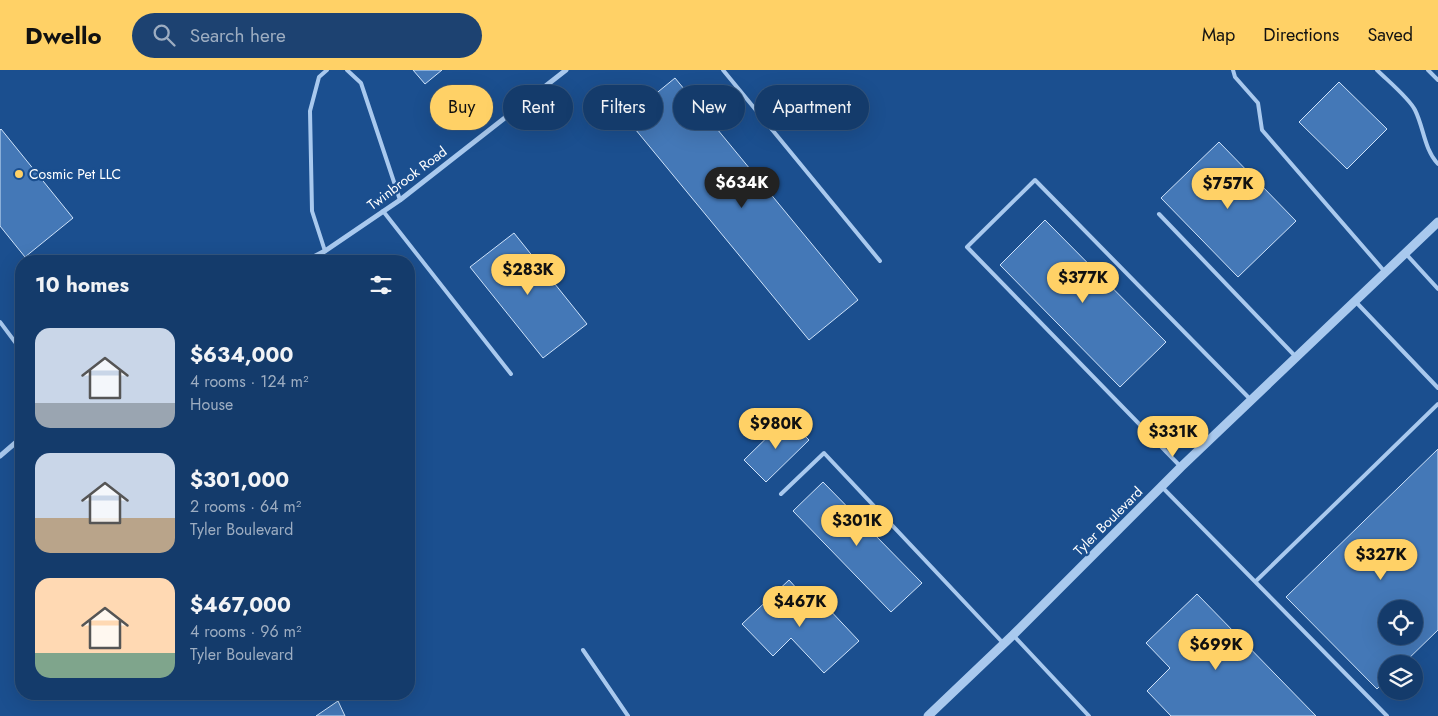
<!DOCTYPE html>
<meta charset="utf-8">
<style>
:root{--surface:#143b6b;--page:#1d4271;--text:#f1f3f6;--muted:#9dadc1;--line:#33557e;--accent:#ffd166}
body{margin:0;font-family:Jost,sans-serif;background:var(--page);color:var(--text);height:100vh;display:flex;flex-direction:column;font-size:19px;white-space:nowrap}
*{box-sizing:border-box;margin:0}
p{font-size:16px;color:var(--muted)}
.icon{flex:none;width:28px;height:28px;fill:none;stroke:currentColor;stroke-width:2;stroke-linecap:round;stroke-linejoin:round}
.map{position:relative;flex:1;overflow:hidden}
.sheet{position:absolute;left:15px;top:185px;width:400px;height:445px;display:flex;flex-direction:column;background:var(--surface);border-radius:20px;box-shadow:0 5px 20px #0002,0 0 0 1px var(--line)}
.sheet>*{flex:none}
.hud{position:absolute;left:430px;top:15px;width:475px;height:45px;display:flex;gap:10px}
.tools{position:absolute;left:1378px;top:530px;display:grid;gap:10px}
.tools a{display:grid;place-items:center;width:45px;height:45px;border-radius:50%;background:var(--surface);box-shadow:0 5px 20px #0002,0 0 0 1px var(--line);font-size:25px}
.price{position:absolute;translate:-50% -42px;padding:0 11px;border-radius:18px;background:var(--accent);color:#111;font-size:16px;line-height:32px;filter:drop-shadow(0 1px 2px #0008)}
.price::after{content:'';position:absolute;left:50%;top:30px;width:15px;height:11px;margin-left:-8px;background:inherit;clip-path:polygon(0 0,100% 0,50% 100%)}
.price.active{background:#222;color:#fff}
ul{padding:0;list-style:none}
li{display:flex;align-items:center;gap:15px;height:125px;padding:0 20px}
li span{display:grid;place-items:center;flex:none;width:140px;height:100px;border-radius:15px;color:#555}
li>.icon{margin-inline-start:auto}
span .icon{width:60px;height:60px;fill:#fffc;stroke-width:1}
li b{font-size:21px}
h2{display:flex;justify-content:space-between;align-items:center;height:60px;padding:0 20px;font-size:21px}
.tag{padding:0 18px;border-radius:22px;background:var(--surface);box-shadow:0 5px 20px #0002,0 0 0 1px var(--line);font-size:18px;line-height:45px}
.tag.active{background:var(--accent);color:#111}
header{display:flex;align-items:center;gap:30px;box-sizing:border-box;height:70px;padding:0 25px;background:var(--accent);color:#111}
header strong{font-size:24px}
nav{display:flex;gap:28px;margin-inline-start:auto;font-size:18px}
.search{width:350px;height:45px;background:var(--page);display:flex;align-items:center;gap:12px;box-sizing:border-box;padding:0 18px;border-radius:28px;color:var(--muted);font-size:19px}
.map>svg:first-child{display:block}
.building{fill:#4478b7;stroke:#cfe3fa;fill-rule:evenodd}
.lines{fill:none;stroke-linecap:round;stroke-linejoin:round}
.service{stroke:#a9c9ee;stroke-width:4}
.minor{stroke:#a9c9ee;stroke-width:5}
.tertiary{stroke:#a9c9ee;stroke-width:9}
.poi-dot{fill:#ffd166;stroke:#1b4f8f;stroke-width:2}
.labels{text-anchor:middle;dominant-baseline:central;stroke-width:4.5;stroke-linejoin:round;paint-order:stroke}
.poi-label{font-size:14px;fill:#fff;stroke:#1b4f8f;text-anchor:start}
.street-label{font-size:14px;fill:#fff;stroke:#1b4f8f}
</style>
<header>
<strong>Dwello</strong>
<div class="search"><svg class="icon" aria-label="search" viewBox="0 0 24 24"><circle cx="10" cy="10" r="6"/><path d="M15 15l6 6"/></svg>Search here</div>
<nav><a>Map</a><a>Directions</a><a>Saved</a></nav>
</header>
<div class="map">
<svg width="1438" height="646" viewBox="0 0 1438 646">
<rect width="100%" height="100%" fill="#1b4f8f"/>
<!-- building -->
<g class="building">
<polygon points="413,0 442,0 425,14"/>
<polygon points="675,8 858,230 809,270 626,48"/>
<polygon points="1339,12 1387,59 1347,99 1299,52"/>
<polygon points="1,59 73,148 25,187 0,156 0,60"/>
<polygon points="1219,72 1296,151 1238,207 1161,128"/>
<polygon points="1045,150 1166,272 1120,317 1000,195"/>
<polygon points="514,163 587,254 543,288 470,197"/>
<polygon points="787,348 809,370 766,412 744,390"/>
<path d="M 1438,379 L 1438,560 L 1403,594 L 1386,594 L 1386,610 L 1377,619 L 1286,527 ZM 1386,539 L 1414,539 L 1414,566 L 1386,566 Z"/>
<polygon points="823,412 922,513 891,542 793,441"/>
<polygon points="789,510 819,543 826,536 859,571 824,603 791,568 773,586 742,554"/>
<polygon points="1197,524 1316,646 1171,646 1147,621 1170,598 1146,573"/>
<polygon points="338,631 345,646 316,646"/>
</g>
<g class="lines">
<!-- service -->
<g class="service">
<polyline points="347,0 361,13 400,130"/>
<polyline points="723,0 880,191"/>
<polyline points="1233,0 1235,7 1258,33 1262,60 1385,202"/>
<path d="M 1377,0 C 1387,10 1409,28 1415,40 C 1424,58 1424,79 1438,94"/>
<polyline points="1428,0 1438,10"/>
<polyline points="383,141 511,304"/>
<polyline points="1159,144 1296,287"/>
<polyline points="325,181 312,141 310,41 319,7 327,0"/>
<polyline points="1406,184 1438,219"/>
<polyline points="1355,231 1438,318"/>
<polyline points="0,252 21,280"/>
<polyline points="1181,397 967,177 1035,110 1251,330"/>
<polyline points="1162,417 1387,646"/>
<polyline points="781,424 824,383 1004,574"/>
<polyline points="1256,511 1438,334"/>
<polyline points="1013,565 1089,646"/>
<polyline points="583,580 628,646"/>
</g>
<!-- minor -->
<g class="minor">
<polyline points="306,191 325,181 400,130 566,0"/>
<polyline points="0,386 21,368"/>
</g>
<!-- tertiary -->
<polyline class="tertiary" points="928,646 1013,565 1181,397 1438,152"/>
</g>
<!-- markers -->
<circle class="poi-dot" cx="19" cy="104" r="5"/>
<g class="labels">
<!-- poi labels -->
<g class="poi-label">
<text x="29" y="104">Cosmic Pet LLC</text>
</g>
<!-- street labels -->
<g class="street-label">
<text transform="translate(407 108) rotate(-37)">Twinbrook Road</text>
<text transform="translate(1108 451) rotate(-45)">Tyler Boulevard</text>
</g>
</g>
</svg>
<div class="tools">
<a><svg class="icon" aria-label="locate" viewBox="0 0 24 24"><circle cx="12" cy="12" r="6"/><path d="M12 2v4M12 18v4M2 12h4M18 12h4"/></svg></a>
<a><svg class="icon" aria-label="layers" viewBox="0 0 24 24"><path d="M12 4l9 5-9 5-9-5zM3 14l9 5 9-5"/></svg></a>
</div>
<b class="price active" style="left:742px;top:139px">$634K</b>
<b class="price" style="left:1228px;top:140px">$757K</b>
<b class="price" style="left:528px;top:226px">$283K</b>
<b class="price" style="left:1083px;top:234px">$377K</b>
<b class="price" style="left:776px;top:380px">$980K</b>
<b class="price" style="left:1173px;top:388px">$331K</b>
<b class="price" style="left:857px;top:477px">$301K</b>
<b class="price" style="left:1381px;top:511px">$327K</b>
<b class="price" style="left:800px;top:558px">$467K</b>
<b class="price" style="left:1216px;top:601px">$699K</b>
<div class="hud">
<a class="tag active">Buy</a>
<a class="tag">Rent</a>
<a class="tag">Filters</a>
<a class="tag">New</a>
<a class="tag">Apartment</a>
</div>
<section class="sheet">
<h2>10 homes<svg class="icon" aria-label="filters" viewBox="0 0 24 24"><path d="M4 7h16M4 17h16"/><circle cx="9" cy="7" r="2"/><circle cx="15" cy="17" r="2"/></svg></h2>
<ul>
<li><span style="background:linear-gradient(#c9d6e8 75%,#9aa5b1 0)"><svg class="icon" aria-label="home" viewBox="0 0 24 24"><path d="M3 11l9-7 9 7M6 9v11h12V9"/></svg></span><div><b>$634,000</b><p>4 rooms · 124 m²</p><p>House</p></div></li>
<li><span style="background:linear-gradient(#c9d6e8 65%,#b9a48a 0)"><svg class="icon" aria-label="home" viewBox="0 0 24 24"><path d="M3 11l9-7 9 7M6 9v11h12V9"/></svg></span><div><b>$301,000</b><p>2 rooms · 64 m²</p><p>Tyler Boulevard</p></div></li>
<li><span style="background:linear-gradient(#ffd9b3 75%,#7fa58c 0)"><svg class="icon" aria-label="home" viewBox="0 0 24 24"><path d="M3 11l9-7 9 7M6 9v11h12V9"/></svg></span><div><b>$467,000</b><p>4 rooms · 96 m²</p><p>Tyler Boulevard</p></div></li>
</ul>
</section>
</div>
